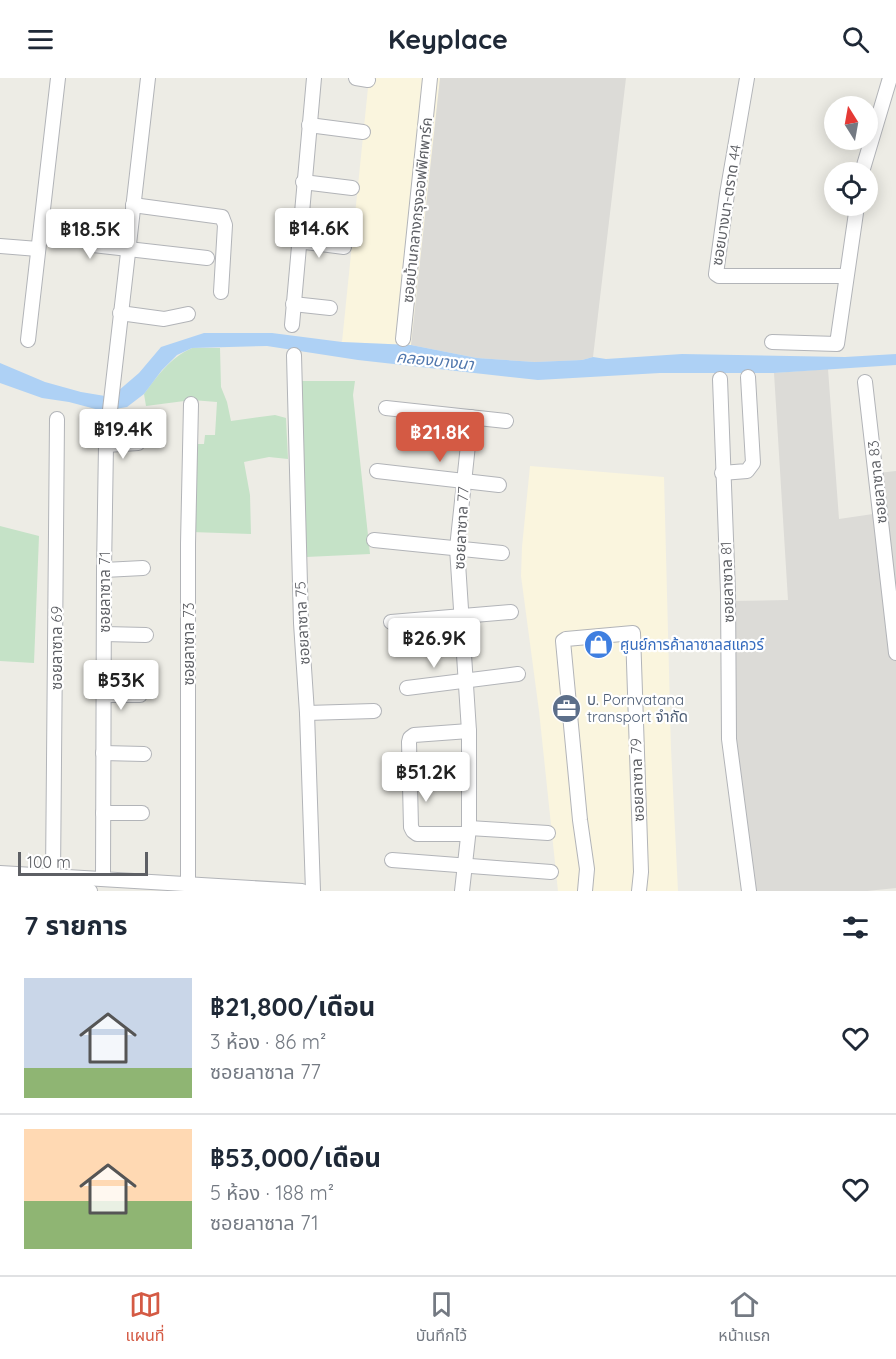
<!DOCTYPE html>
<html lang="th">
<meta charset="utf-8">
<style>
:root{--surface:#fff;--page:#f6f6f7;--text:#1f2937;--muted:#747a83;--line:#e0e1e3;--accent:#d45a44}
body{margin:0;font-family:Quicksand,"Noto Sans Thai",sans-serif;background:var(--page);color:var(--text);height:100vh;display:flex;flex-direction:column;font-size:22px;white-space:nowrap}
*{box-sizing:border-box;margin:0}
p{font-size:20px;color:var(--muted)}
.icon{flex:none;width:33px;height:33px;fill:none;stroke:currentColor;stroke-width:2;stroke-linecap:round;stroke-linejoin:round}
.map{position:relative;height:813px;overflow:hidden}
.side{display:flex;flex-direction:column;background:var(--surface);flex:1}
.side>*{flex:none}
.needle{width:39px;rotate:349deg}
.fabs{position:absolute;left:824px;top:18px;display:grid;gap:12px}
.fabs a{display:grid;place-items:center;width:54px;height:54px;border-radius:50%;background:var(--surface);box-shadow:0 3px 15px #0003;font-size:30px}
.scale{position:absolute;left:18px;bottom:15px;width:130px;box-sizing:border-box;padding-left:6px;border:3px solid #5d5f64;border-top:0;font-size:16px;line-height:21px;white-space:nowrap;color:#5d5f64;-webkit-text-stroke:4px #fff;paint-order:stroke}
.price{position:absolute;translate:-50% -51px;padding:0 14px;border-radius:6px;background:#fff;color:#222;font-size:20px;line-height:39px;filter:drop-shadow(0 2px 3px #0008)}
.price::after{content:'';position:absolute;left:50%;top:36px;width:18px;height:14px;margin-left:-9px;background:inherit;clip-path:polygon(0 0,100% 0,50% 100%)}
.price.active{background:var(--accent);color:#fff}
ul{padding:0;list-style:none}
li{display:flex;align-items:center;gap:18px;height:150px;padding:0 24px}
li+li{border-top:2px solid var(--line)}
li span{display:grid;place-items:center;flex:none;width:168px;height:120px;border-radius:0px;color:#555}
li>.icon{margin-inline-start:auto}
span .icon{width:72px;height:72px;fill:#fffc;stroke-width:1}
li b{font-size:26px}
h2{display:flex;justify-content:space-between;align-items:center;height:72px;padding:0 24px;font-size:26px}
header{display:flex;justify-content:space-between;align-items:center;height:78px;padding:0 24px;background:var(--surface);font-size:27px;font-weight:700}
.tabs{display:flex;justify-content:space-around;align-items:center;height:84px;border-top:2px solid var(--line);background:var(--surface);font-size:16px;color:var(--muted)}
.tabs a{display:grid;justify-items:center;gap:3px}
.tabs .active{color:var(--accent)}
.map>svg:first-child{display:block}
.commercial{fill:#faf5de}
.industrial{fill:#dcdbd7}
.green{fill:#c5e2c7}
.water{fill:#aed1f5}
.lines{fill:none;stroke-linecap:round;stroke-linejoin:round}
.minor-casing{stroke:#b2b4b8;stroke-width:16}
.minor{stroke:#fff;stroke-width:14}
.labels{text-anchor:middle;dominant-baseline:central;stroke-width:4.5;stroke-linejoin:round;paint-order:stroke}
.street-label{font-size:15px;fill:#5d5f64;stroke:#fff}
.shop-label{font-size:15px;fill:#366cbe;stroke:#fff;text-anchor:start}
.service-label{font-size:15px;fill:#4e5e75;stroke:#fff;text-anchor:start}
.water-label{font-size:16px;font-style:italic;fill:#5077ad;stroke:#fff}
</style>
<header><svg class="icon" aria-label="menu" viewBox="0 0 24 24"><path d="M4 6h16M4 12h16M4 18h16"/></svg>Keyplace<svg class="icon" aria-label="search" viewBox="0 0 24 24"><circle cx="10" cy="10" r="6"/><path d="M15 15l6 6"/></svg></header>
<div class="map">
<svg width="896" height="813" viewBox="0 0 896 813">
<rect width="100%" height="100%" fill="#edece5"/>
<!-- commercial -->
<g class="commercial">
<polygon points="369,0 440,0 411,267 342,264"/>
<polygon points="530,388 664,399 671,671 678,813 558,813 539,633 521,498 522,469"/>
</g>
<!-- industrial -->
<g class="industrial">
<polygon points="440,0 626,0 593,279 582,282 535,284 477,280 411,267"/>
<polygon points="828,291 839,441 873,436 869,396 896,393 896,810 867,813 754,813 733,660 732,523 788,522 774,295"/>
</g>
<!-- green -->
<g class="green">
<path d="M 192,270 L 220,270 L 221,309 L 227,324 L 231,343 L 275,337 L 286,340 L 288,381 L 269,379 L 244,384 L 250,417 L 251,456 L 191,454 L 197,366 L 204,366 L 205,357 L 215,357 L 217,324 L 192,322 L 146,328 L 144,316 C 158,297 170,280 192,270 Z"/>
<polygon points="299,303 355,303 353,317 370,476 306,479"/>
<polygon points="0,448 39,458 34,585 0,583"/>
</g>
<!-- water -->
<polygon class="water" points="204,255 272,255 342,264 411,267 477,280 535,284 582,282 593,279 606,281 682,276 845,279 896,276 896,287 774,295 660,295 538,302 358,282 267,268 192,270 177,277 162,292 144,316 127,329 103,333 69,324 42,320 0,305 0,285 45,304 81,314 105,318 118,313 139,295 161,269"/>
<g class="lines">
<defs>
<g id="minor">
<polyline points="356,0 368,2"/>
<polyline points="747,0 727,116 716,196 719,198 846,198"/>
<polyline points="309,47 363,54"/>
<polyline points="862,94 890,0"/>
<polyline points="303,104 352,110"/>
<polyline points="133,127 222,139 225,147 221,214"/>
<polyline points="86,153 87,160 93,167 207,180"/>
<polyline points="298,163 344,169"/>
<polyline points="0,168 38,171"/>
<polyline points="293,226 330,230"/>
<polyline points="120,235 164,241 188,236"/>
<polyline points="292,247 314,0"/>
<polyline points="403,261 430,0"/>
<polyline points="28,262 58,0"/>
<polyline points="772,264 837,266 857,128"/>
<polyline points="294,277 301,545 307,635 313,813"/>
<polyline points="720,301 728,514 729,661 749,813"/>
<polyline points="865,304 896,575"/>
<polyline points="386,330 506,343"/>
<polyline points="106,367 138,365"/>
<polyline points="377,393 499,407"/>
<polyline points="722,395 747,393 753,385 748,299"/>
<polyline points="374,462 502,475"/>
<polyline points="104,492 143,490"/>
<polyline points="391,544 511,534"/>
<polyline points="104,556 146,557"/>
<polyline points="407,610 518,596"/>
<polyline points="103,617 140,617"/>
<polyline points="307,635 374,633"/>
<polyline points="103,675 144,676"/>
<polyline points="103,735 142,735"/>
<polyline points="469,750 548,755"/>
<polyline points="468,756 417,756 413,753 411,749 409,664 410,660 414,657 469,653"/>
<polyline points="392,782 551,794"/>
<polyline points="0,795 302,813"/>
<polyline points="53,798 57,341"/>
<polyline points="103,801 104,492 106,367 148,0"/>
<polyline points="188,806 188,466 191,326"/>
<polyline points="0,807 90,813"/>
<polyline points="462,813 469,750 469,653 457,470 471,339"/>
<polyline points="585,813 587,791 580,742 563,563 566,561 633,555 641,794 639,813"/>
</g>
</defs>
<!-- minor casing -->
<use href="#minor" class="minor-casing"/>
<!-- minor -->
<use href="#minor" class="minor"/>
</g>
<!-- icons -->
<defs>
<symbol id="shop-disc" viewBox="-11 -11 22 22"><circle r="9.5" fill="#3f7fe0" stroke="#fff"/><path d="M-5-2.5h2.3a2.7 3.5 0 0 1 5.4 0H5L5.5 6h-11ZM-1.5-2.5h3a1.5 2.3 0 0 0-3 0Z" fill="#fff"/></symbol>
<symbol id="office-disc" viewBox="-11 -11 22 22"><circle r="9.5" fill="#5c6f8a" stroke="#fff"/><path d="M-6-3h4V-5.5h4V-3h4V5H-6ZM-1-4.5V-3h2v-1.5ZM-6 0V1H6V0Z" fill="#fff"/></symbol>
</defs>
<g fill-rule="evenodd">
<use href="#shop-disc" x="582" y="550" width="33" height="33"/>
<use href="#office-disc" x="550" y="614" width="33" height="33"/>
</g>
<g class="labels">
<!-- street labels -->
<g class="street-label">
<text transform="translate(726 127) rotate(-81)">ซอยบางนา-ตราด 44</text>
<text transform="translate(417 132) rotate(-84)">ซอยบ้านกลางกรุงออฟฟิศพาร์ค</text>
<text transform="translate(877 404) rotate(-96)">ซอยลาซาล 83</text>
<text transform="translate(461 450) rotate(-87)">ซอยลาซาล 77</text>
<text transform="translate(727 504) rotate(-92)">ซอยลาซาล 81</text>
<text transform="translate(104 514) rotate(-90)">ซอยลาซาล 71</text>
<text transform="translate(302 545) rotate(-93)">ซอยลาซาล 75</text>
<text transform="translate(188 566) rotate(-90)">ซอยลาซาล 73</text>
<text transform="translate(56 570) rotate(-90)">ซอยลาซาล 69</text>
<text transform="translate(637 702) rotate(-92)">ซอยลาซาล 79</text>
</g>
<!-- shop labels -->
<g class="shop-label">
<text x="620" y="566">ศูนย์การค้าลาซาลสแควร์</text>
</g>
<!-- service labels -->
<g class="service-label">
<text x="587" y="621">บ. Pornvatana<tspan x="587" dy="17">transport จำกัด</tspan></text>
</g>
<!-- water labels -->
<g class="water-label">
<text transform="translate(435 282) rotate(6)">คลองบางนา</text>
</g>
</g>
</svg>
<div class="fabs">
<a><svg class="needle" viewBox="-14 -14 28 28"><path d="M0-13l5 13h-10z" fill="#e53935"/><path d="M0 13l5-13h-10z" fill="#747a83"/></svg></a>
<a><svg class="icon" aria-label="locate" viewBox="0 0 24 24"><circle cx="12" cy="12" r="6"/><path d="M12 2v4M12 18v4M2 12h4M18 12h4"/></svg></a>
</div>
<div class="scale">100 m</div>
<b class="price" style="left:319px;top:181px">฿14.6K</b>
<b class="price" style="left:90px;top:182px">฿18.5K</b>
<b class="price" style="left:123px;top:382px">฿19.4K</b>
<b class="price active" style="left:440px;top:385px">฿21.8K</b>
<b class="price" style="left:434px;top:591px">฿26.9K</b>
<b class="price" style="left:121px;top:633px">฿53K</b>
<b class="price" style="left:426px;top:725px">฿51.2K</b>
</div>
<section class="side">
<h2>7 รายการ<svg class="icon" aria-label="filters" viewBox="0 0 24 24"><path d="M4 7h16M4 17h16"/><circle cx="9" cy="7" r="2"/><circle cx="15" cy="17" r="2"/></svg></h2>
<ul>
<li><span style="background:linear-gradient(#c9d6e8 75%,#8fb573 0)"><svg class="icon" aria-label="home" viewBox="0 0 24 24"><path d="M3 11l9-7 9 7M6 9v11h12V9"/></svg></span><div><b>฿21,800/เดือน</b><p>3 ห้อง · 86 m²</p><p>ซอยลาซาล 77</p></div><svg class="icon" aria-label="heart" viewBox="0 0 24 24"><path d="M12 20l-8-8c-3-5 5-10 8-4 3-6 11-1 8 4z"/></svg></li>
<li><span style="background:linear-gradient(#ffd9b3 60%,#8fb573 0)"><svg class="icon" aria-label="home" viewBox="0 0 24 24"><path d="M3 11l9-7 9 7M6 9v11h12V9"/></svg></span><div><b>฿53,000/เดือน</b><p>5 ห้อง · 188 m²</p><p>ซอยลาซาล 71</p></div><svg class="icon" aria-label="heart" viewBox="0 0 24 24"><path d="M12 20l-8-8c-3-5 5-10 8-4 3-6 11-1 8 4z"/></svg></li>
</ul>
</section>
<nav class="tabs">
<a class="active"><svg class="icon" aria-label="map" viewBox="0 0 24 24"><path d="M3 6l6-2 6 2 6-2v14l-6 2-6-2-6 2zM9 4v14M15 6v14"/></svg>แผนที่</a>
<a><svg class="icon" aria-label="saved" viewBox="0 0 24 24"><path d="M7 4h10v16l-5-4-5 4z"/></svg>บันทึกไว้</a>
<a><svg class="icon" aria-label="home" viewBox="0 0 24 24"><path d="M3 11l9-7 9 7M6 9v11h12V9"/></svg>หน้าแรก</a>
</nav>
